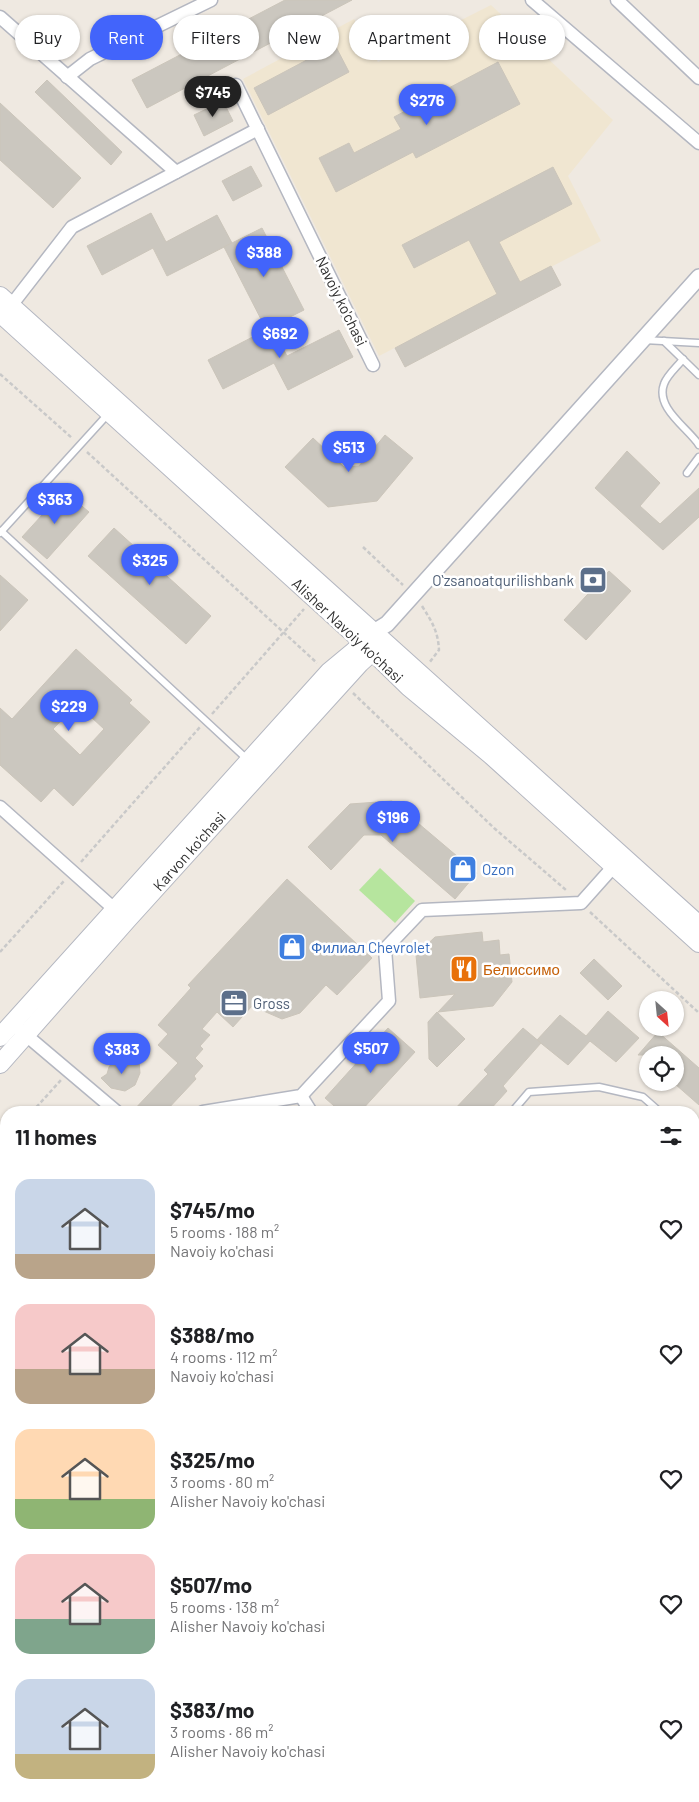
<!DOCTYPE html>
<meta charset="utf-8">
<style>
:root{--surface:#fff;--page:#f6f6f6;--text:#202124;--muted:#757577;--accent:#4264fb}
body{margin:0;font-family:Barlow,sans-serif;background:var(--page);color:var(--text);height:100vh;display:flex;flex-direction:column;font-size:19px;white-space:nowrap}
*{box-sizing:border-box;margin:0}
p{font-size:16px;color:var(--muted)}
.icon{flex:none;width:28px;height:28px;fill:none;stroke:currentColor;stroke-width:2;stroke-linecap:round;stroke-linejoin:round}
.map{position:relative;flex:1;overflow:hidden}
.drawer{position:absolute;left:0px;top:1106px;width:700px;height:696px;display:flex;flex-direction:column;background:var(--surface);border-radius:20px 20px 0 0;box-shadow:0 1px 4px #0004}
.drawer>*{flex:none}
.banner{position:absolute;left:15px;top:15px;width:670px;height:45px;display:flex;gap:10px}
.needle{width:32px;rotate:153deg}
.tools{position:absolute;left:639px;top:991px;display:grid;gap:10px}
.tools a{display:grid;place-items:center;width:45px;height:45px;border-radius:50%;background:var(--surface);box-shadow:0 1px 4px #0004;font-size:25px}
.price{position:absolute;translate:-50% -42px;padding:0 11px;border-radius:18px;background:var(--accent);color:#fff;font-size:16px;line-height:32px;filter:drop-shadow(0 1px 2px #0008)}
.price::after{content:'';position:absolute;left:50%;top:30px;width:15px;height:11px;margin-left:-8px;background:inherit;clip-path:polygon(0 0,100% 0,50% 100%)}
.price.active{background:#222;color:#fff}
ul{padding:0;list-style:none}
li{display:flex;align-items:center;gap:15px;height:125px;padding:0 15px}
li span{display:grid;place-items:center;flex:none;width:140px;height:100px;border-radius:15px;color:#555}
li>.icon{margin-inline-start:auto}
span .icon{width:60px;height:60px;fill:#fffc;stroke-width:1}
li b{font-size:21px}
h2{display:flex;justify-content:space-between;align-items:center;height:60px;padding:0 15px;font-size:21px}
.pill{padding:0 18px;border-radius:22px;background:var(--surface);box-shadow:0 1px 4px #0004;font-size:18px;line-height:45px}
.pill.active{background:var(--accent);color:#fff}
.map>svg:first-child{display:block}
.education{fill:#f0e6d1}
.green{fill:#b6e59e}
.building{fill:#cbc7bf;stroke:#cbc5ba;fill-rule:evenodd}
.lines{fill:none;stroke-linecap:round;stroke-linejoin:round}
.service-casing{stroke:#b4b7c1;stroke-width:9}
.minor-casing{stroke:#b4b7c1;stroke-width:15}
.tertiary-casing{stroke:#b4b7c1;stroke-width:18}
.secondary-casing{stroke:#b4b7c1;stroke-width:20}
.path{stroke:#c9c9c9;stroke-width:2.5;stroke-dasharray:4 2.5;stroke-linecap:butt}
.service{stroke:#fff;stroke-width:6}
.minor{stroke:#fff;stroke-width:12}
.tertiary{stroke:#fff;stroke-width:15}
.secondary{stroke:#fff;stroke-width:18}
.labels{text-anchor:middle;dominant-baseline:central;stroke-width:5;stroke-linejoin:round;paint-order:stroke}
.street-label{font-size:15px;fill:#2e2e2e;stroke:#fff}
.service-label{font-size:15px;fill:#4e5e75;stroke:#fff;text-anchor:end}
.shop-label{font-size:15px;fill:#366cbe;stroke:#fff;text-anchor:start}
.food-label{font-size:15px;fill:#c56008;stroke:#fff;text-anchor:start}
</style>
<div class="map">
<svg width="699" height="1802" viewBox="0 0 699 1802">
<rect width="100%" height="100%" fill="#efe9e1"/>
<!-- education -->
<g class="education">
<polygon points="491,5 613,120 568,176 601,241 379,356 243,79 354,19 378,62"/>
<polygon points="699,1709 699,1802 641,1802 634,1796 694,1796 694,1715"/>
<polygon points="154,1796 284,1796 290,1802 149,1802"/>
</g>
<!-- green -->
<polygon class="green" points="380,868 415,901 395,923 359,890"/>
<!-- building -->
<g class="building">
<polygon points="285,0 352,0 147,108 132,80"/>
<polygon points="335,45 349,72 268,115 254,88"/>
<polygon points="498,62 520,104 416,158 413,152 336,192 319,158 349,143 354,153 401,129 394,117"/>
<polygon points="47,80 122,152 111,165 35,92"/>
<polygon points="223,101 233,121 204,136 194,115"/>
<polygon points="0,103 81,178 53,208 0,160"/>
<polygon points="251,166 262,186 233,201 222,181"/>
<polygon points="553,167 572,204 499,242 520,282 551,266 561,285 405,367 395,348 497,294 469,240 414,268 402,245"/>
<polygon points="151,213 166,242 217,215 232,243 167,276 153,248 102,275 87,246"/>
<polygon points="262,228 304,310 266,329 224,247"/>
<polygon points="272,327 287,356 339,330 353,357 288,390 274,363 223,389 208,360"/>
<polygon points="385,435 413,458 377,501 328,507 285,467 313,438 344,467 359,466"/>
<polygon points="627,451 660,483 640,506 660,524 699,488 699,517 663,550 595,488"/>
<polygon points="64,491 89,512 47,559 22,537"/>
<polygon points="114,528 211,616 186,644 88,556"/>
<polygon points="609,571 631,591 586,640 564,620"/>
<polygon points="0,575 28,600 0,631"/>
<path d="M 76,649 L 132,700 L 129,703 L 150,722 L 73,806 L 54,788 L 41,802 L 0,765 L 0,708 L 12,719 ZM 77,704 L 104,729 L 80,755 L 53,729 Z"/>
<polygon points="392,801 477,873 455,899 381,835 364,835 331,870 308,847 350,804"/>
<polygon points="287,879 372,958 337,995 326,985 300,1013 282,1019 252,1006 233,1027 217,1012 202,1029 210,1035 200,1046 203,1049 195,1058 203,1066 194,1076 196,1079 165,1112 132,1112 178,1063 158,1045 168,1034 158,1025 191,988 188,985"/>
<polygon points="482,932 483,942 499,940 500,955 509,954 512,982 493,1006 438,1012 455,994 420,998 416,955 435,937"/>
<polygon points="594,959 622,986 608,1000 580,973"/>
<polygon points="608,1011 639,1038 616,1062 590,1041 568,1065 537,1040 560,1015 586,1036"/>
<polygon points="437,1012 465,1039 437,1067 429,1059 428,1022"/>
<polygon points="388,1028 415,1052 360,1112 341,1112 325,1098"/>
<polygon points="523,1028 541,1043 503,1086 507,1091 488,1112 452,1112 488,1074 484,1070"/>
<polygon points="658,1032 699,1068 699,1105 675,1084 675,1055 638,1055"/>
<polygon points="115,1059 126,1059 132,1063 139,1061 140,1073 135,1085 125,1091 111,1088 101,1078 107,1074 109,1067"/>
</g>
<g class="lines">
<defs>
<g id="service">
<polyline points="644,340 699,343"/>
<polyline points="664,341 699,375"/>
<path d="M 683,359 C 678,366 667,375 664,384 C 655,408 688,428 699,445"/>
<polyline points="687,473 699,457"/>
<polyline points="1,531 248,760"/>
<polyline points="0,533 109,413"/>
<polyline points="512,1112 529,1092 599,1087 643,1097 660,1112"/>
<polyline points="694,1143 699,1147"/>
<polyline points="694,1391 699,1390"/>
<polyline points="694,1469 699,1467"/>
<polyline points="694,1552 699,1556"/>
</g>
<g id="minor">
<polyline points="532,0 699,143"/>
<polyline points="617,0 699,78"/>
<polyline points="0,17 176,172"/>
<polyline points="67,77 90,59 211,0"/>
<polyline points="236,85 373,365"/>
<polyline points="6,312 72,227 258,129"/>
<polyline points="0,807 121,915"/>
<polyline points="20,1030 117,1112"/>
<polyline points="301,1096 311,1112"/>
<polyline points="203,1112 301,1096 389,1001 385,949 422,910 581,903 614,866"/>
<polyline points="694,1197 699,1191"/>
<polyline points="0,1312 6,1304"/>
<polyline points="0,1622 6,1621"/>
<polyline points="0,1711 6,1710"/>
<polyline points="0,1724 6,1756"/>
<polyline points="308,1796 314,1802"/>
<polyline points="382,1796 383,1802 425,1802"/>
<polyline points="517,1796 518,1802"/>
<polyline points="614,1797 620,1802"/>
<polyline points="10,1802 12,1796"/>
</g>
<polyline id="tertiary" points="374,632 387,624 699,277"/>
<g id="secondary">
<polyline points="0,296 699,925"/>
<polyline points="0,313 364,643 409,687 491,755 699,943"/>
<polyline points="0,1037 329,672 364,643 372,634"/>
<polyline points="0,1064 127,920 360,663 372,652 379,643"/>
</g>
</defs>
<!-- service casing -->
<use href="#service" class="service-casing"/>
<!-- minor casing -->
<use href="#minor" class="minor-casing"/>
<!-- tertiary casing -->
<use href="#tertiary" class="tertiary-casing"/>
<!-- secondary casing -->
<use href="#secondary" class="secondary-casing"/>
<!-- path -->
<g class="path">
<polyline points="0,374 72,438"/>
<polyline points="87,452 317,663"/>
<polyline points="363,547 403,585"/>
<path d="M 422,606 C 432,622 438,631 439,650 L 429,663"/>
<polyline points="353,693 494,828 566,890"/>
<polyline points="212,714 304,609"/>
<polyline points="81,862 200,727"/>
<polyline points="590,912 699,1013"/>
<polyline points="0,952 64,881"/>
<polyline points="32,1112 61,1080"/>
<polyline points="0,1149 6,1142"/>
<polyline points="0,1152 6,1158"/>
<polyline points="694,1263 699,1263"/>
<polyline points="0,1264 6,1257"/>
</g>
<!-- service -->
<use href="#service" class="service"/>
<!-- minor -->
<use href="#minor" class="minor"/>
<!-- tertiary -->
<use href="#tertiary" class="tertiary"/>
<!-- secondary -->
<use href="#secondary" class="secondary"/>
</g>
<!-- icons -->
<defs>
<symbol id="bank-square" viewBox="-11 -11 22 22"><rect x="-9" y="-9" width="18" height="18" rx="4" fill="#5c6f8a" stroke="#fff"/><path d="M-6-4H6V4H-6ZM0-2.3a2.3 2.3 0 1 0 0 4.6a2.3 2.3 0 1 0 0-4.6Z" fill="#fff"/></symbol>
<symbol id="shop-square" viewBox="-11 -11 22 22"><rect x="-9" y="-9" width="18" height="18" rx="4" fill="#3f7fe0" stroke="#fff"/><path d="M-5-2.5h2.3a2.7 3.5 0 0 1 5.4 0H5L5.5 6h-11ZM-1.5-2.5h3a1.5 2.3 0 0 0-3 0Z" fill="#fff"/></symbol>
<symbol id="restaurant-square" viewBox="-11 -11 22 22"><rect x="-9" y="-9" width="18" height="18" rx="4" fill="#e8710a" stroke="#fff"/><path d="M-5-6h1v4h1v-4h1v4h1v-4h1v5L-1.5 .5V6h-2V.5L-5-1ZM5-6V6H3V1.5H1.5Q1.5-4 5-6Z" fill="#fff"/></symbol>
<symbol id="office-square" viewBox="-11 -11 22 22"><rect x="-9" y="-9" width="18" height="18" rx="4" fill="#5c6f8a" stroke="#fff"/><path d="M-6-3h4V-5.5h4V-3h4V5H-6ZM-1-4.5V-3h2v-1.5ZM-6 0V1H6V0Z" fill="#fff"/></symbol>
</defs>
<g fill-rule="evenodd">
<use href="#bank-square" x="577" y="564" width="32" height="32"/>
<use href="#shop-square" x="447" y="853" width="32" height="32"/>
<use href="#shop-square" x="276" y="931" width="32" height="32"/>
<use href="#restaurant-square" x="448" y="953" width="32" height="32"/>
<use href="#office-square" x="218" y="987" width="32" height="32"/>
</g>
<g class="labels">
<!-- street labels -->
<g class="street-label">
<text transform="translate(342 301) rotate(64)">Navoiy ko'chasi</text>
<text transform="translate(348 630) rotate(43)">Alisher Navoiy ko'chasi</text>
<text transform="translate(189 851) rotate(-48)">Karvon ko'chasi</text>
</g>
<!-- service labels -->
<g class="service-label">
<text x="574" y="580">Oʻzsanoatqurilishbank</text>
<text x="253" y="1003" text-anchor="start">Gross</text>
</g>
<!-- shop labels -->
<g class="shop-label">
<text x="482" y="869">Ozon</text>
<text x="311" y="947">Филиал Chevrolet</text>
</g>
<!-- food labels -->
<g class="food-label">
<text x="483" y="969">Белиссимо</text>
</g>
</g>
</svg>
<div class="tools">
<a><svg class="needle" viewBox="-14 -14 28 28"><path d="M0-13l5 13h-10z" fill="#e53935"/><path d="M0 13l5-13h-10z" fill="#757577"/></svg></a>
<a><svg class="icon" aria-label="locate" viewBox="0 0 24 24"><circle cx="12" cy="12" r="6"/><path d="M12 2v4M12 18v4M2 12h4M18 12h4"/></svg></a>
</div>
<b class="price active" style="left:213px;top:118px">$745</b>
<b class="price" style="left:427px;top:126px">$276</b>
<b class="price" style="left:264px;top:278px">$388</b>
<b class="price" style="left:280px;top:359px">$692</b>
<b class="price" style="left:349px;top:473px">$513</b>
<b class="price" style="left:55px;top:525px">$363</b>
<b class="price" style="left:150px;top:586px">$325</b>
<b class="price" style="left:69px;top:732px">$229</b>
<b class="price" style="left:393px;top:843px">$196</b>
<b class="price" style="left:371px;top:1074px">$507</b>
<b class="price" style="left:122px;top:1075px">$383</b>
<div class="banner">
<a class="pill">Buy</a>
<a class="pill active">Rent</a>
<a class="pill">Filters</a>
<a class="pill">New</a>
<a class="pill">Apartment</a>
<a class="pill">House</a>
</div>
<section class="drawer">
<h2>11 homes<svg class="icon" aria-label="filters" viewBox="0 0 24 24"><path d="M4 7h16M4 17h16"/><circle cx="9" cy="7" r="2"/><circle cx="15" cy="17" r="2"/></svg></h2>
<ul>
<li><span style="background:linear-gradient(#c9d6e8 75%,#b9a48a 0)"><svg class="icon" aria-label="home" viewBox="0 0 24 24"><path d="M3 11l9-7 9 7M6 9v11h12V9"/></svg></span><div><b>$745/mo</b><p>5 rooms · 188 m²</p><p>Navoiy ko'chasi</p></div><svg class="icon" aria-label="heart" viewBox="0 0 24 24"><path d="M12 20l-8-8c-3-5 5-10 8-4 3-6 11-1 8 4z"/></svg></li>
<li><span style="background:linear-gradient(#f6c9c9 65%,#b9a48a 0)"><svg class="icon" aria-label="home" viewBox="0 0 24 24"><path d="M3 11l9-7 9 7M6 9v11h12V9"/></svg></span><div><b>$388/mo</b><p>4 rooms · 112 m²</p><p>Navoiy ko'chasi</p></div><svg class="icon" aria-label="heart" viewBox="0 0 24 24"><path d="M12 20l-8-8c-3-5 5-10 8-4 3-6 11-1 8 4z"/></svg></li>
<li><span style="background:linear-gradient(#ffd9b3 70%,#8fb573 0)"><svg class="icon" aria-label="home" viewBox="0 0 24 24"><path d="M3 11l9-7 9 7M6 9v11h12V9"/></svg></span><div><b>$325/mo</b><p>3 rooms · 80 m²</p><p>Alisher Navoiy ko'chasi</p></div><svg class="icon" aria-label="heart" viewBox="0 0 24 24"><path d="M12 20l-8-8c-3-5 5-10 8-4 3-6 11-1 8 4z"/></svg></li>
<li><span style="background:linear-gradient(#f6c9c9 65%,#7fa58c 0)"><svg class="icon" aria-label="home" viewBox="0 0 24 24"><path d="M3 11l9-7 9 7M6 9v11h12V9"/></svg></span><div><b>$507/mo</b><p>5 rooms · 138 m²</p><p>Alisher Navoiy ko'chasi</p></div><svg class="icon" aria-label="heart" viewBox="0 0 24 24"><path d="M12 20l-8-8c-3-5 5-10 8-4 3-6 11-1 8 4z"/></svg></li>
<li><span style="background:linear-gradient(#c9d6e8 75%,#c2b280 0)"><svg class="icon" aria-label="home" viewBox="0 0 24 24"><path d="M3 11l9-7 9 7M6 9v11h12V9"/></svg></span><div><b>$383/mo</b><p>3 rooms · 86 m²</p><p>Alisher Navoiy ko'chasi</p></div><svg class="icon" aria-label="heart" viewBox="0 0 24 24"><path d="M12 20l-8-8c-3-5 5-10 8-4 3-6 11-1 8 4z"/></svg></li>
</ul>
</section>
</div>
